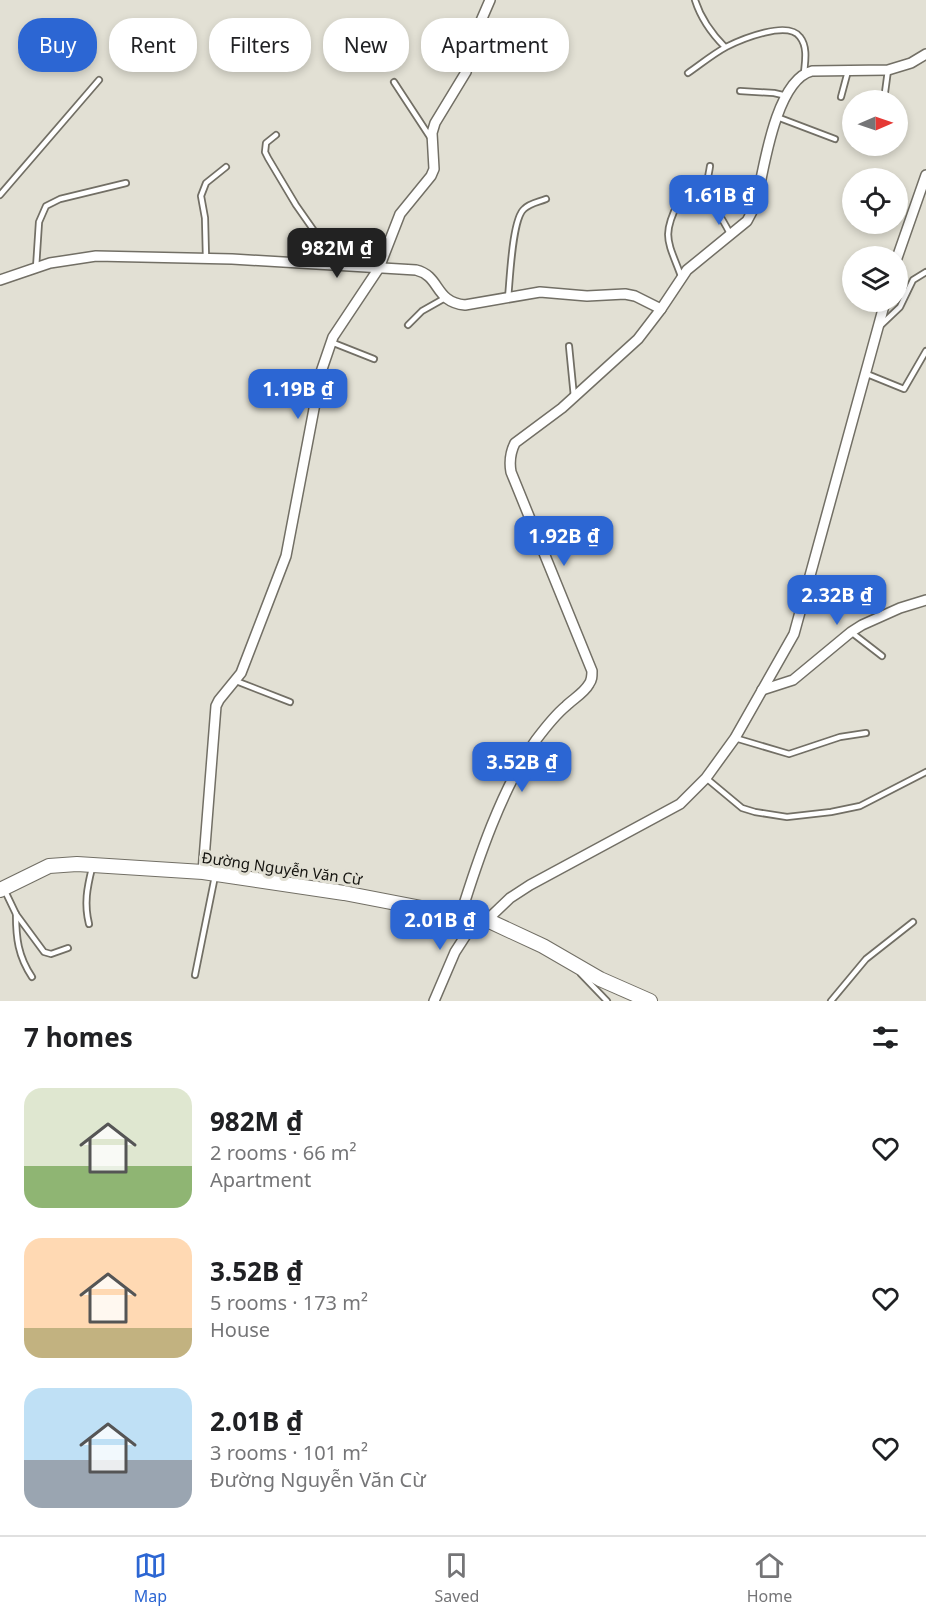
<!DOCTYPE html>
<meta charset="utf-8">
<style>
:root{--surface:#fff;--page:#f2f2f2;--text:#202124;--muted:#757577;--line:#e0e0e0;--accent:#2c66d3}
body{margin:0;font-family:"Noto Sans",sans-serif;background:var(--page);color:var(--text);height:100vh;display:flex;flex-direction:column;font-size:22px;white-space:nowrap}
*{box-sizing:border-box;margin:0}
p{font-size:20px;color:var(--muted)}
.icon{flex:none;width:33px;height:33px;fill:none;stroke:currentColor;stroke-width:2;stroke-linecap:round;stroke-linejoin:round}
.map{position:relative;height:1001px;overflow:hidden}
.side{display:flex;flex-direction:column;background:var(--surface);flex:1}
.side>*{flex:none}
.guide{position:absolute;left:18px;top:18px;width:600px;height:54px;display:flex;gap:12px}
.needle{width:39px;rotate:88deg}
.tools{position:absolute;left:842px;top:90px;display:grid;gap:12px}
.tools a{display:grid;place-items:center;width:66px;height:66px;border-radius:50%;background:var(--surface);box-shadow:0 3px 9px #0003;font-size:30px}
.price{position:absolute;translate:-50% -51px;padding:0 14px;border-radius:12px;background:var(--accent);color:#fff;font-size:20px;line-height:39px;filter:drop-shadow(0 2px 3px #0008)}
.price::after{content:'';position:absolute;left:50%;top:36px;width:18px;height:14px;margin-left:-9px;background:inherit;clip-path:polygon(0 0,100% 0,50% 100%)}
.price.active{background:#222;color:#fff}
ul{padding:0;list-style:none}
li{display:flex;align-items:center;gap:18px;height:150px;padding:0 24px}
li span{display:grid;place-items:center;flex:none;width:168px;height:120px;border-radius:18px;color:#555}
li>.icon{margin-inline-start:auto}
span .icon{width:72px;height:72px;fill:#fffc;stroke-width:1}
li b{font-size:26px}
h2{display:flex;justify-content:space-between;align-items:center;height:72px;padding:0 24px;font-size:26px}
.tag{padding:0 21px;border-radius:24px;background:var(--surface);box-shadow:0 3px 9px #0003;font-size:21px;line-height:54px}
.tag.active{background:var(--accent);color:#fff}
.menu{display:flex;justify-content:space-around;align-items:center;height:84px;border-top:2px solid var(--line);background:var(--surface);font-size:16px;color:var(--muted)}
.menu a{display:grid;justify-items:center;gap:3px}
.menu .active{color:var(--accent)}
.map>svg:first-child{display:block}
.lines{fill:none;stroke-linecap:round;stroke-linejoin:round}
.lane-casing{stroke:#726f65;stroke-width:8}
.street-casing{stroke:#726f65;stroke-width:12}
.secondary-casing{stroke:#726f65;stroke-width:16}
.lane{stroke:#fff;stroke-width:4.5}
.street{stroke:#fff;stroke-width:9}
.secondary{stroke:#fff;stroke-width:14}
.labels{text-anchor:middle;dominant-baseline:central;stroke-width:6;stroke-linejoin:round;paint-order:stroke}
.street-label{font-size:15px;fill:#14130f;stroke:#e2e0d4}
</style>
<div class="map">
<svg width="926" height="1001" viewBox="0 0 926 1001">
<rect width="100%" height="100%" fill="#e2e0d4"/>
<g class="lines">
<defs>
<g id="lane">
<path d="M 695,0 C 701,19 711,33 725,47"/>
<path d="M 688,73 C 701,64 713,54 726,47 C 742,39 788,20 800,37 C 808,47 805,62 804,73"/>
<polyline points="394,82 430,137"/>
<polyline points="740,91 774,93 787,96"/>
<polyline points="841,97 848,71"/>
<polyline points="884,100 888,70"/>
<polyline points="777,117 835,139"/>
<polyline points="276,135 266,143 265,152 268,158 296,205 338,265"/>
<path d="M 710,166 C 709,174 706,183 707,191 C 708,198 726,224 730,234"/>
<path d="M 674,189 L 679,201 C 661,236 668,241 681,276"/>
<polyline points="0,195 99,80"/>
<polyline points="206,258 205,218 201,196 206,183 226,167"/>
<polyline points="36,268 39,222 46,206 60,199 126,183"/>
<path d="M 508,298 C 510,280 512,219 524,209 C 530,203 539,202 546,199"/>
<polyline points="408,325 422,311 445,298"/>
<polyline points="880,326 900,307 913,280 926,272"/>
<polyline points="331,342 374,359"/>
<polyline points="569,346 574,397"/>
<polyline points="867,374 904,389 926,351"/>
<polyline points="851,632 882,656"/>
<polyline points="236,681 290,702"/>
<polyline points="735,738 789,754 840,737 866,733"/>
<polyline points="706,778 742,808 755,812 787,817 831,812 860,806 926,772"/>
<polyline points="5,891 16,914 44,952 51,954 68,948"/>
<path d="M 16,914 C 16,938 18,956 32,977"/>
<path d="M 89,924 C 84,904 87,888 92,868"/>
<polyline points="581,974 607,1001"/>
<polyline points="195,975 215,876"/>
<polyline points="831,1001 866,959 913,922"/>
</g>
<g id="street">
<polyline points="897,258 926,175"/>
<path d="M 0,280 L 50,263 L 96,256 L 232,259 L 416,270 C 441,276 434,302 465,305 L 540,292 L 587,296 L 625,294 L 635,296 L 661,309"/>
<polyline points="762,690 793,680 851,632 862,625 900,608 926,600"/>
<polyline points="203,872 216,706 219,700 241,673 286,556 321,372 333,337 379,268 400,214 431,176 434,169 432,133 435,123 466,72 477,30 490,0"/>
<path d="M 460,917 C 477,862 502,787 536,740 C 545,728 554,716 566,706 C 573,699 584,693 589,684 C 592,680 592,677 592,671 L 511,472 C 509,461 510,453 515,443 L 562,408 L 638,339 L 661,309 L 687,270 L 747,221 L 756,204 C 763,173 775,80 812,71 L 888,70 L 911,63 L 926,54"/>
<polyline points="487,920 510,898 530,885 680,804 706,778 735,738 794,634 885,302"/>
<polyline points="434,1001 455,952 475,921"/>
</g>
<polyline id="secondary" points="0,890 49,866 77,864 203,872 344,893 432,910 475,921 487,920 543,946 600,979 650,1001"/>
</defs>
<!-- lane casing -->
<use href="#lane" class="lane-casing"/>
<!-- street casing -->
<use href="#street" class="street-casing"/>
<!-- secondary casing -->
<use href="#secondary" class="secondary-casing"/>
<!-- lane -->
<use href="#lane" class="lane"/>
<!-- street -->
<use href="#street" class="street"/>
<!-- secondary -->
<use href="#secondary" class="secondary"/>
</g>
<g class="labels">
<!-- street labels -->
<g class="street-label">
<text transform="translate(282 868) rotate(8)">Đường Nguyễn Văn Cừ</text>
</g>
</g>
</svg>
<div class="tools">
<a><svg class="needle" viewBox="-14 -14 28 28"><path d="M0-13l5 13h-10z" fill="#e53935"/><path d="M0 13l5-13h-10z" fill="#757577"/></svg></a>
<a><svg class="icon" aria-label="locate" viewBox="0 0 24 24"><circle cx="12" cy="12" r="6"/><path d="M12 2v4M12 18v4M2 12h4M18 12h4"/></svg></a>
<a><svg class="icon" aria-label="layers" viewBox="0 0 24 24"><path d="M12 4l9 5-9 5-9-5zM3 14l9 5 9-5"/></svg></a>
</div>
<b class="price" style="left:719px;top:226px">1.61B ₫</b>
<b class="price active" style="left:337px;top:279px">982M ₫</b>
<b class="price" style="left:298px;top:420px">1.19B ₫</b>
<b class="price" style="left:564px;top:567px">1.92B ₫</b>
<b class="price" style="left:837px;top:626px">2.32B ₫</b>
<b class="price" style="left:522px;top:793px">3.52B ₫</b>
<b class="price" style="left:440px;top:951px">2.01B ₫</b>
<div class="guide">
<a class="tag active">Buy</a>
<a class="tag">Rent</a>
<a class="tag">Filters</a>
<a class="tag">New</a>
<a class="tag">Apartment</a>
</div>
</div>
<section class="side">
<h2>7 homes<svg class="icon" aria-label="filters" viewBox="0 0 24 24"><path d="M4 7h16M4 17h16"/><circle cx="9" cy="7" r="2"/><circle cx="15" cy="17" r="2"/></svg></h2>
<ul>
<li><span style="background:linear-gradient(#dfe7d0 65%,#8fb573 0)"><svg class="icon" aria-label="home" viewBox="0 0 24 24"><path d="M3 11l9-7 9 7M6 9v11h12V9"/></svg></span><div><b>982M ₫</b><p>2 rooms · 66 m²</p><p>Apartment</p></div><svg class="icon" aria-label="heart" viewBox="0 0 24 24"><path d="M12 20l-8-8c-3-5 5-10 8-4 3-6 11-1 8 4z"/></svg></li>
<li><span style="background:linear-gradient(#ffd9b3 75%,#c2b280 0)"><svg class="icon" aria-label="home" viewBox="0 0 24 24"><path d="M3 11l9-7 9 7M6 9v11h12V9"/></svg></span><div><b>3.52B ₫</b><p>5 rooms · 173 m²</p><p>House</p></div><svg class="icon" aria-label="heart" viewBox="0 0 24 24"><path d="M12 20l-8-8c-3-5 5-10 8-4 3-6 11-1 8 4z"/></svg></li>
<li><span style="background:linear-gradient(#bfe0f5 60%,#9aa5b1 0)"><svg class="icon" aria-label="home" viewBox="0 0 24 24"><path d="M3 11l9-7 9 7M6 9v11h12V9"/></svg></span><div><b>2.01B ₫</b><p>3 rooms · 101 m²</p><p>Đường Nguyễn Văn Cừ</p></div><svg class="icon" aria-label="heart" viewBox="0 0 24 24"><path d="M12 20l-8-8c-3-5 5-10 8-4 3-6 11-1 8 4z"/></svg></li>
</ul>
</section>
<nav class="menu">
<a class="active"><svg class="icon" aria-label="map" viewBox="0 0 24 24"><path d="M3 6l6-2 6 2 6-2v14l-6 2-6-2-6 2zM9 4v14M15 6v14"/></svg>Map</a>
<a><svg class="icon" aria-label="saved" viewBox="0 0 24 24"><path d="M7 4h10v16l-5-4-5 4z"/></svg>Saved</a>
<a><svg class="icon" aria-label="home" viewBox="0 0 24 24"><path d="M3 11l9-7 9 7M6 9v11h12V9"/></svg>Home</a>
</nav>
